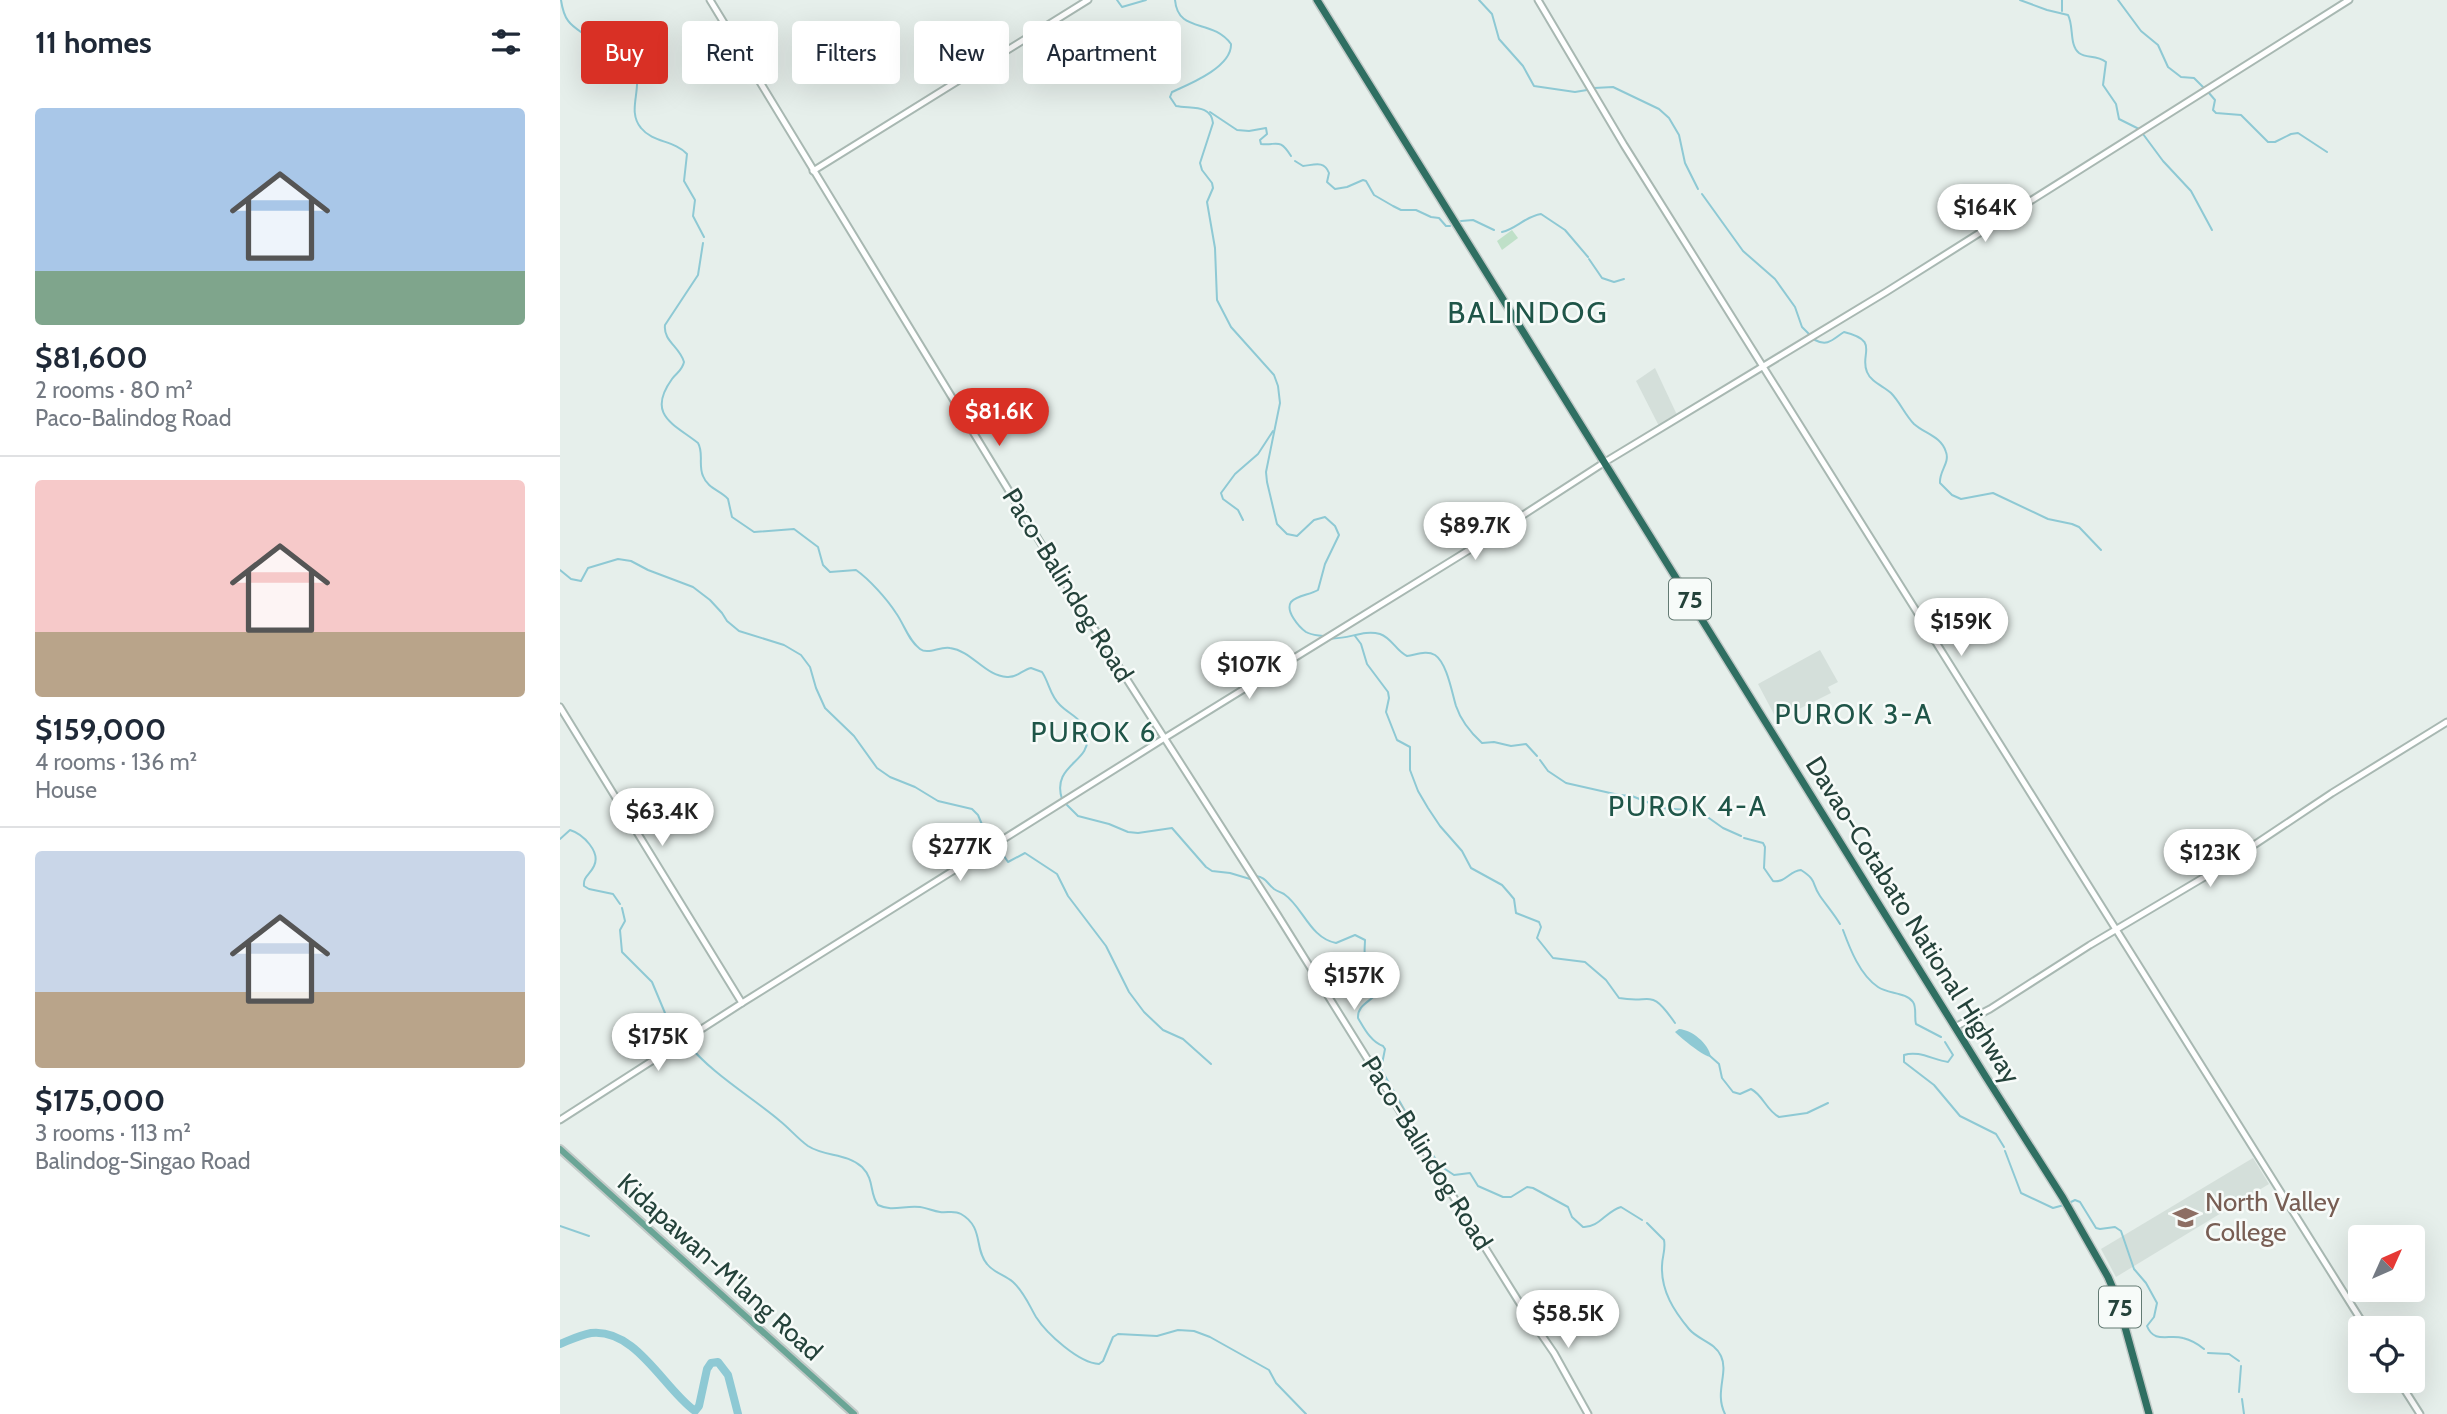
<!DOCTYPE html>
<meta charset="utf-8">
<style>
:root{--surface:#fff;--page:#f2f2f3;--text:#1f2937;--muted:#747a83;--line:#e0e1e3;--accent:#d93025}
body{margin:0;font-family:Cabin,sans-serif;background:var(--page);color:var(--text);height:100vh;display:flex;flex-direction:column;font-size:26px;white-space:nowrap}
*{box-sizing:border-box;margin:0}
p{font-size:23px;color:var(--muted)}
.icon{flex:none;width:38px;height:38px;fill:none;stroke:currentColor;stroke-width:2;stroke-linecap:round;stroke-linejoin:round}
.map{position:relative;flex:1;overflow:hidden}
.drawer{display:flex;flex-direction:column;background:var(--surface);width:560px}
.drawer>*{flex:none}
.hud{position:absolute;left:21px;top:21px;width:665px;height:63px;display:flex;gap:14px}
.needle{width:46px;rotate:45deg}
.tools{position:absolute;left:1788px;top:1225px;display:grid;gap:14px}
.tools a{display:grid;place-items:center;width:77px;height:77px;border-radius:7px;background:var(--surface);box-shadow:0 7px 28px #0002;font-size:35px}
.price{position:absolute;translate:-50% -60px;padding:0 16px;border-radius:24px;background:#fff;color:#222;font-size:23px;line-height:46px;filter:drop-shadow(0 2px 4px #0008)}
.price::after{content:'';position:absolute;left:50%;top:42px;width:21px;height:16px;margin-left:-10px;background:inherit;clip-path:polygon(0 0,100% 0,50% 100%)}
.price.selected{background:var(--accent);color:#fff}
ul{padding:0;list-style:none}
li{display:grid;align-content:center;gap:14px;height:371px;padding:0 35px}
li+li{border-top:2px solid var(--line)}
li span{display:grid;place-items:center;height:217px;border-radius:7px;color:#555}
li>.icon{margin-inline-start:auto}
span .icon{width:126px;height:126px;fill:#fffc;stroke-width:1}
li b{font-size:30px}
h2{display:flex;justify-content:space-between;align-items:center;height:84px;padding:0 35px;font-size:30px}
.pill{padding:0 24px;border-radius:7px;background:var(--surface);box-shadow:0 7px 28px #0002;font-size:24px;line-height:63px}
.pill.selected{background:var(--accent);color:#fff}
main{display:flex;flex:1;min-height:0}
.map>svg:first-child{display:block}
.built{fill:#d4dfda}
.green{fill:#bfe0c8}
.water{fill:#8ec9d4}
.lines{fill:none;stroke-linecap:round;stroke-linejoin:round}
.stream{stroke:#8ec9d4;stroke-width:2}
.river{stroke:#8ec9d4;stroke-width:8}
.minor-casing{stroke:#a8b8b2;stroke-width:9}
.major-casing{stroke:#c2cac8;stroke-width:10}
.highway-casing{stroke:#c2cac8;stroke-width:10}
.minor{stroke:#fff;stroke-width:5}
.major{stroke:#6aa596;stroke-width:6}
.highway{stroke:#2f6f62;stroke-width:7}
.labels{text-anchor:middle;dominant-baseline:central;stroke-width:5;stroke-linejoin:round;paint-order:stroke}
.shield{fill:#f7fbf9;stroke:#637a73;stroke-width:2}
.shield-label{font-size:24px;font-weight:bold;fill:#24423a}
.street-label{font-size:26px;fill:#24423a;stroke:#f7fbf9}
.education-label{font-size:26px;fill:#785e54;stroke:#f7fbf9;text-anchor:start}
.neighbourhood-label{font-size:28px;letter-spacing:2px;fill:#1f5548;stroke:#f7fbf9}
.quarter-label{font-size:30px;letter-spacing:2px;fill:#1f5548;stroke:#f7fbf9}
</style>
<main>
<section class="drawer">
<h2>11 homes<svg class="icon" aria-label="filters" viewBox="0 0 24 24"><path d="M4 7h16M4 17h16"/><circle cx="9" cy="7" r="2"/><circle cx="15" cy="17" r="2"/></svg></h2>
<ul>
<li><span style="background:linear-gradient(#a9c7e8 75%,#7fa58c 0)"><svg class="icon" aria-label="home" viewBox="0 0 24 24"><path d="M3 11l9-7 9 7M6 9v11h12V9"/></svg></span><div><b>$81,600</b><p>2 rooms · 80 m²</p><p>Paco-Balindog Road</p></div></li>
<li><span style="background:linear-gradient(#f6c9c9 70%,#b9a48a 0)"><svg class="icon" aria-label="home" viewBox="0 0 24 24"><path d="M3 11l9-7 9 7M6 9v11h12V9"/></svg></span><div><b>$159,000</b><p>4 rooms · 136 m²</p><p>House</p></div></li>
<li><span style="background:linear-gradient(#c9d6e8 65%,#b9a48a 0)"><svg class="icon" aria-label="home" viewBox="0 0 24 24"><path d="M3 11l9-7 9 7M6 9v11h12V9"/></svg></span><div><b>$175,000</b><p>3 rooms · 113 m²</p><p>Balindog-Singao Road</p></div></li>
</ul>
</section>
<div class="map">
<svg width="1887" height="1414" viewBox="0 0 1887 1414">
<rect width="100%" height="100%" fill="#e6efeb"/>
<!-- built -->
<g class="built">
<polygon points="1095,368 1118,417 1100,428 1076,381"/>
<polygon points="1260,650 1278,682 1268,687 1271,693 1217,720 1198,684"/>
<polygon points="1693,1158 1709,1184 1556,1277 1541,1249"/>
</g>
<!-- green -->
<polygon class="green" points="952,230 958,238 942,250 937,241"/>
<!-- water -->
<path class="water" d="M 1119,1029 C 1132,1030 1148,1043 1151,1057 C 1144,1057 1121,1038 1115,1032 Z"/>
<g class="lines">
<!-- stream -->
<g class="stream">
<path d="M 1,0 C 5,27 15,26 33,41 C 40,47 43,56 53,59 C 60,61 67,58 72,65 C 86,85 65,109 81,128 C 93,143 114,140 127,154 L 124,181 L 135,200 L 133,216 L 144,237"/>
<polyline points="557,0 562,7 586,0"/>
<path d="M 615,0 C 618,34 652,18 671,44 C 672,67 630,84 612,92 L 610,97 L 616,106 C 631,109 651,104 653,123 L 640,163 L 642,170 L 652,183 L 653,188 L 647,202 L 655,248 L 657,300 L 671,327 L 714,375 L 718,386 L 720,403 L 706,472 L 707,482 L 717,524 L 727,534 L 737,536 L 754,520 L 765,517 L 775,526 L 779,535 L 765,564 L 758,590 C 750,595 737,595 731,602 C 725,611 739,627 746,632 C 751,635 757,635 763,636"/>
<polyline points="919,0 932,14 939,39 963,66 974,86 1015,92 1027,90"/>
<path d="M 1460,0 L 1487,10 L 1508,15 C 1514,26 1509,45 1519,53 C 1527,59 1536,54 1546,62 L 1543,85 L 1556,104 L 1559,119 L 1579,129"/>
<polyline points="1502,0 1502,11"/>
<polyline points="1558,0 1581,31 1598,45 1608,67 1621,77 1634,78 1644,88"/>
<polyline points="1034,88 1053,87 1099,109 1109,118 1119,135 1125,163 1138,189"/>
<polyline points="1649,93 1655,100 1653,110 1656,113 1681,115 1708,142 1715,142 1731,134 1738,133 1767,152"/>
<path d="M 650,112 L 677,130 L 689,131 L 706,128 L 707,134 L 700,140 L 701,144 C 717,146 719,137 731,156"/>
<polyline points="1583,134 1603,161 1631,191 1652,230"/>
<path d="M 735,161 L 743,166 C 754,165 764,160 769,173 L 767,182 L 775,189 L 787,187 L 803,180 L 806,181 L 814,195 L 833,206 L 841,210 L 856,210 L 871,217 L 879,218 L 886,226 L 890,226"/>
<polyline points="1142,194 1183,251 1215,279 1235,307 1242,327 1249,334"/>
<polyline points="901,221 913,220 934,230"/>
<path d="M 942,232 C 956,229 966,216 981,214 L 1005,230 L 1028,257"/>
<path d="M 143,243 L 138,275 L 105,325 C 103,341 120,347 124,362 C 122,371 117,372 112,379 C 86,415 114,424 138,443 C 144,453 138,465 143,476 C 148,489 160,490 168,499 L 172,517 L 194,532 L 234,529 L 258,547 L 263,565 L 270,572 L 296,570 C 309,579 327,599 336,613 C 344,624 348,640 360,649 C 368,655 380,646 390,648 C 412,651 425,676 447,677 C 457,678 462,670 471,668 L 482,672 C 489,682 490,696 500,705 C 511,716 524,718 527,737 C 531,762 491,765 502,799"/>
<polyline points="1029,259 1042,278 1054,282 1064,279"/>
<path d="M 1255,340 C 1268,347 1273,339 1284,332 C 1321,341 1299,354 1307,372 C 1311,382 1323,386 1331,393 C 1340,402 1345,415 1354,424 C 1365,434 1381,436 1386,452 C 1390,463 1379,471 1380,483 L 1392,495 L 1401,499 L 1433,493 L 1488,519 L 1512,524 L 1519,527 L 1541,550"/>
<polyline points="683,520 678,510 663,499 661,493 675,474 698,454 713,431"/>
<polyline points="0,570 11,579 21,581 28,568 58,559 71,561 88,570 133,587 150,600 162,613 167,621 179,631 224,645 241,655 250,667 256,688 265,708 294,736 317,768 330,777 355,787 378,801 412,809 418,815 426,834 435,842"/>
<path d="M 795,636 L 801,644 L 807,664 L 828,692 L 829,698 L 826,712 L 837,740 L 850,747 L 850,770 L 858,791 L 868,808 L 880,826 L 902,851 L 911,868 L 942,885 L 949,893 L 954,899 L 956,913 L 979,922 L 981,927 L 977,938 L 993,958 L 1025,962 L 1046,980 L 1059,998 C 1093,1004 1090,987 1115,1023"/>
<path d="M 768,638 C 786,641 802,629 820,634 C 832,638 836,651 847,656 C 856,655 866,650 875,655 C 887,663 892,693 896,706 C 901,721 911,733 922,743 L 934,742 L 951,746 L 966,744 L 977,756"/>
<polyline points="980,760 988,771 1006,783 1059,795 1072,796 1102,808 1139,811 1163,828 1181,836"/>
<polyline points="507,805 518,816 549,824 568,832 578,833 612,828 646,867 652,871 670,873 690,879"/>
<path d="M 1184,838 L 1203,843 L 1205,847 L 1204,868 L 1213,881 C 1226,883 1229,871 1241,870 C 1258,881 1251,883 1260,896 C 1267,906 1274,914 1280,924"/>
<path d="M 0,839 L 10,830 C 23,834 41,852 34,866 C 30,875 23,876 24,886 L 29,889 L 53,894 L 60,904"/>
<polyline points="438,847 448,862 465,853 497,874 508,896 546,946 569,992 584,1012 603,1030 623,1039 651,1064"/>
<path d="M 696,876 C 705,877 707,883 714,889 C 717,891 720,892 724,894 C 743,907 750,938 776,943 L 795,935 L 805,940 C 805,945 804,951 805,957 C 807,967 821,975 819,987 C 817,1001 797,1002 798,1018 C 804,1028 811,1042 823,1046 L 825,1049 L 821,1069 L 856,1130 L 879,1164"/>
<polyline points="62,908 65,921 60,930 62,952 92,982 105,1013 122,1038"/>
<path d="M 1283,930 C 1290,949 1300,975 1318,987 C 1328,994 1346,992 1353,1002 C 1357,1008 1354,1017 1356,1024 L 1381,1037"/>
<path d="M 126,1042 C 152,1074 189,1095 220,1121 C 230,1129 238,1139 248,1146 C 265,1157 287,1153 302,1167 C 315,1180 309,1193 318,1205 C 332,1212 345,1205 360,1207 C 367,1208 373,1211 380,1212 C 388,1213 394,1210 401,1214 C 424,1227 414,1249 427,1264 C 434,1273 445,1275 453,1282 C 464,1292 469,1305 476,1317 C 487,1334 519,1363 539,1364 L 543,1361 L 553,1337 L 558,1334 L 597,1336 L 618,1330 L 634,1331 L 650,1337 L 709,1370 L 716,1383 L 746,1414"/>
<path d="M 1385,1042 L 1393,1055 L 1388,1062 C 1373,1060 1359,1050 1344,1055 L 1344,1062 L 1374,1085 L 1400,1116 L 1436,1134 L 1444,1147"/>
<path d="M 1150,1056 L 1159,1064 L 1162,1078 L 1173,1092 L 1180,1094 L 1191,1089 C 1203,1095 1206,1110 1219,1117 L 1247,1113 L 1268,1103"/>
<polyline points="1445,1151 1461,1193 1493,1208 1504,1205"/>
<path d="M 882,1167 L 894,1175 L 910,1173 L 918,1186 L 943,1197 L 951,1197 L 967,1187 L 973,1188 L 1008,1207 L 1012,1217 L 1023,1227 C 1039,1228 1046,1211 1061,1207 L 1082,1220"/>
<path d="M 1509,1203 L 1515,1200 L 1520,1202 L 1536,1228 L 1540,1229 L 1555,1227 L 1561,1231 L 1574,1269 L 1586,1283 L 1597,1303 L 1594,1317 L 1587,1326 C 1594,1344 1609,1334 1623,1338 C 1631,1340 1638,1344 1644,1349"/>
<path d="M 1087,1223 L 1104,1240 C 1106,1250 1102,1256 1102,1266 C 1101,1291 1114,1311 1129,1329 C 1138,1340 1155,1342 1161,1356 C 1169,1373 1154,1392 1165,1414"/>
<polyline points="0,1226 29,1236"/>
<polyline points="1648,1353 1669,1354 1679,1361"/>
<polyline points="1679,1392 1681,1366"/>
<polyline points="1682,1399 1684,1414"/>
</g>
<!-- river -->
<path class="river" d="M 0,1344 C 10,1340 20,1335 31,1333 C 76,1328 104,1389 135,1411 L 139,1406 L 147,1369 L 151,1363 L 158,1362 L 168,1375 L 178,1414"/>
<defs>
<g id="minor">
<polyline points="150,0 502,578 717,914 959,1302 994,1353 1028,1414"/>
<polyline points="978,0 1064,145 1806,1328"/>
<polyline points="253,171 528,0"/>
<polyline points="0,707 182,1003"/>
<polyline points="1395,1027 1430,1009 1530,945 1658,869 1772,793 1887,722"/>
<polyline points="0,1120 182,1003 603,739 909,550 1045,462 1326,292 1789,0"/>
<polyline points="1839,1381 1860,1414"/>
</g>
<polyline id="major" points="0,1149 294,1414"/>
<polyline id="highway" points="757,0 1426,1077 1503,1198 1548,1277 1557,1298 1589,1414"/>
</defs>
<!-- minor casing -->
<use href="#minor" class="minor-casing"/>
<!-- major casing -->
<use href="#major" class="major-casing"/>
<!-- highway casing -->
<use href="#highway" class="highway-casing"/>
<!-- minor -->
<use href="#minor" class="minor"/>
<!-- major -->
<use href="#major" class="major"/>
<!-- highway -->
<use href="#highway" class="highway"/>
</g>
<!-- icons -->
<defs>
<symbol id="university-bare" viewBox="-9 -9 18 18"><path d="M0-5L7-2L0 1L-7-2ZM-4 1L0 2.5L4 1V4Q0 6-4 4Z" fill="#8d6e63" stroke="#f7fbf9" stroke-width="2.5" paint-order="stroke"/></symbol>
</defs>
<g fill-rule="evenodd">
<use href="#university-bare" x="1608" y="1200" width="35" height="35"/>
</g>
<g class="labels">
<!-- shield labels -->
<g class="shield">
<rect x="1109" y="578.5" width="42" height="41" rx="5"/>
<rect x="1539" y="1286.5" width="42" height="41" rx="5"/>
</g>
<g class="shield-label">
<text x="1130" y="599">75</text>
<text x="1560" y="1307">75</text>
</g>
<!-- street labels -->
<g class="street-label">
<text transform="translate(508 585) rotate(58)">Paco-Balindog Road</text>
<text transform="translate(1353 920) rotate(58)">Davao-Cotabato National Highway</text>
<text transform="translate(867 1153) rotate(58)">Paco-Balindog Road</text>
<text transform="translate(160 1267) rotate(42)">Kidapawan-M'lang Road</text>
</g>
<!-- education labels -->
<g class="education-label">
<text x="1645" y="1202">North Valley<tspan x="1645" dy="30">College</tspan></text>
</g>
<!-- neighbourhood labels -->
<g class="neighbourhood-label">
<text x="1294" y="714">PUROK 3-A</text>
<text x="534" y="732">PUROK 6</text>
<text x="1128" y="806">PUROK 4-A</text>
</g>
<!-- quarter labels -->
<g class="quarter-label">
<text x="968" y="312">BALINDOG</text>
</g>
</g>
</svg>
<div class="tools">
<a><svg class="needle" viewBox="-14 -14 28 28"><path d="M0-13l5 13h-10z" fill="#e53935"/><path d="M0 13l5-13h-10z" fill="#747a83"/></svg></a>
<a><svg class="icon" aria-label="locate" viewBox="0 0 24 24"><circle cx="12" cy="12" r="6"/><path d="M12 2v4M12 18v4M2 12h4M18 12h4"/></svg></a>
</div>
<b class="price" style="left:1425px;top:244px">$164K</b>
<b class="price selected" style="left:439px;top:448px">$81.6K</b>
<b class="price" style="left:915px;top:562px">$89.7K</b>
<b class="price" style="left:1401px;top:658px">$159K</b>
<b class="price" style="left:689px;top:701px">$107K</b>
<b class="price" style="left:102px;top:848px">$63.4K</b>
<b class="price" style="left:400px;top:883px">$277K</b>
<b class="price" style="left:1650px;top:889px">$123K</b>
<b class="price" style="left:794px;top:1012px">$157K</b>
<b class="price" style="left:98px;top:1073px">$175K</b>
<b class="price" style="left:1008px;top:1350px">$58.5K</b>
<div class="hud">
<a class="pill selected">Buy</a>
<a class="pill">Rent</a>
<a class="pill">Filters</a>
<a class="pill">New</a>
<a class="pill">Apartment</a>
</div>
</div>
</main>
